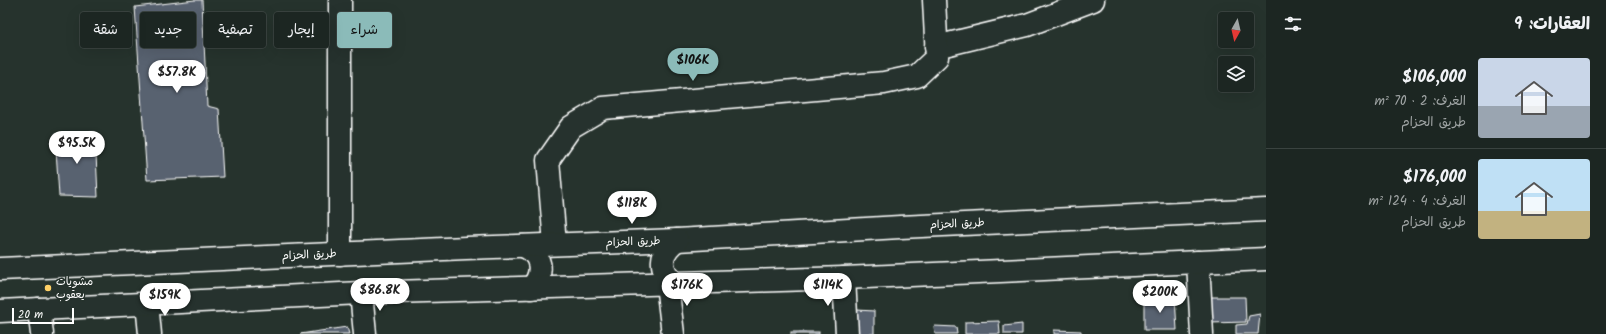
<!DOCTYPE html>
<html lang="ar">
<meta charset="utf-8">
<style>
:root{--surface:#1c2622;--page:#252e2a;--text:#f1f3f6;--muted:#a0a5a5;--line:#3a4340;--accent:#8bbbb9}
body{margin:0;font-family:Kalam,"Playpen Sans Arabic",sans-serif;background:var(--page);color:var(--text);direction:rtl;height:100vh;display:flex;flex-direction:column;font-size:15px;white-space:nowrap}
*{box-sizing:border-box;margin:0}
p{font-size:13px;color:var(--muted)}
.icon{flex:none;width:22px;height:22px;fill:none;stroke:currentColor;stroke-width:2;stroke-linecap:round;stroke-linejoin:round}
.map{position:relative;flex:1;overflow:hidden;direction:ltr}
.side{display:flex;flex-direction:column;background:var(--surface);width:340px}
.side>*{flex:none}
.banner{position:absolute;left:12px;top:12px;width:380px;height:36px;direction:rtl;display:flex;gap:8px}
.needle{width:26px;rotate:188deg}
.tools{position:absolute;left:1218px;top:12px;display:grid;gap:8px}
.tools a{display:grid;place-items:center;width:36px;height:36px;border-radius:4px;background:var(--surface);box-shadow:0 4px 16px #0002,0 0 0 1px var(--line);font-size:20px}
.scale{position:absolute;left:12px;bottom:10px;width:62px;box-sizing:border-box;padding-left:4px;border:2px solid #fff;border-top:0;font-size:11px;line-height:14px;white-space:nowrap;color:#fff;-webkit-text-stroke:3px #26332d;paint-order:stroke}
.price{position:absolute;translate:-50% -34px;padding:0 9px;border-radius:14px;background:#fff;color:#222;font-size:13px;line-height:26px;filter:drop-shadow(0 1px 2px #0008)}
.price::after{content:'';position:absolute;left:50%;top:24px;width:12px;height:9px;margin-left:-6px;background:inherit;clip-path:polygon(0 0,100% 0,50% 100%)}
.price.on{background:var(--accent);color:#111}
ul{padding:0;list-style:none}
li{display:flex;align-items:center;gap:12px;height:100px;padding:0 16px}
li+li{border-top:1px solid var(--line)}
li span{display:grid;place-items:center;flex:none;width:112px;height:80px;border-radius:4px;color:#555}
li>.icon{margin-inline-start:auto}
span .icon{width:48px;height:48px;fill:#fffc;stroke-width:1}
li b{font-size:17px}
h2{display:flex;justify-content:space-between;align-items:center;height:48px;padding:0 16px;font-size:17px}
.tag{padding:0 14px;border-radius:4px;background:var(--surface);box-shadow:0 4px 16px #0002,0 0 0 1px var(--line);font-size:14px;line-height:36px}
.tag.on{background:var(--accent);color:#111}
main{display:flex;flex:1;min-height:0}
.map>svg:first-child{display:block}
.building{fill:#596270;stroke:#fff}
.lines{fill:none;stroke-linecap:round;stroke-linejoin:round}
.minor-casing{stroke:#fff;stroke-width:25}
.major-casing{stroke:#fff;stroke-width:25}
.minor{stroke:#26332d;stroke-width:22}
.major{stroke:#26332d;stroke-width:22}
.poi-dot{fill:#ffd166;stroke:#26332d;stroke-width:1.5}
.labels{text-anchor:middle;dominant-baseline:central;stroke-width:3;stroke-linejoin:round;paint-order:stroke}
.street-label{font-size:11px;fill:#fff;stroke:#26332d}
.poi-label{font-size:11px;fill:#fff;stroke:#26332d;text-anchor:start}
</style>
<main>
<section class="side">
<h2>العقارات: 9<svg class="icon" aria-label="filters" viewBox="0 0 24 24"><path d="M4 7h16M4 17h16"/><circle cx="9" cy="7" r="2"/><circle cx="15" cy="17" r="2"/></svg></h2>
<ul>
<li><span style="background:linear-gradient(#c9d6e8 60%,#9aa5b1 0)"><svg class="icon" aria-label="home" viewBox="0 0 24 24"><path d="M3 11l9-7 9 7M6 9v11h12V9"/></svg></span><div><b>$106,000</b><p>الغرف: 2 · 70 m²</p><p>طريق الحزام</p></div></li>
<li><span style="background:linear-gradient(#bfe0f5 65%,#c2b280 0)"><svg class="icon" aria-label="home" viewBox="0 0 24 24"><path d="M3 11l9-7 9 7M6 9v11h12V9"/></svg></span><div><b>$176,000</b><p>الغرف: 4 · 124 m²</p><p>طريق الحزام</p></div></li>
</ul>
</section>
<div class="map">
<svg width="1266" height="334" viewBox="0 0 1266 334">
<rect width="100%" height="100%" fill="#26332d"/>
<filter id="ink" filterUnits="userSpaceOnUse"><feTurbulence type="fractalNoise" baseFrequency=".025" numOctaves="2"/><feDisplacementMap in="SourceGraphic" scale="8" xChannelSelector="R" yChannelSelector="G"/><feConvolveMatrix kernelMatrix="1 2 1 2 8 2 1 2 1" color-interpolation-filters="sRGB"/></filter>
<g filter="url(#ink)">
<!-- building -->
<g class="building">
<polygon points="195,0 202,0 207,106 219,109 223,177 147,180 135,7"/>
<polygon points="95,132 98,197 59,196 55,134"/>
<polygon points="1144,297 1175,297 1177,330 1144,330"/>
<polygon points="1208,297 1245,297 1246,322 1210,323"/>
<polygon points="857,310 874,311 874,334 857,334"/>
<polygon points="1260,314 1258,334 1236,334 1236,325 1247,324 1249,316"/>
<polygon points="999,321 1000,334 965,334 965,322"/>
<polygon points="1022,324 1022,334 1004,334 1004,326"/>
<polygon points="934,326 956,327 957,334 935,334"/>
<polygon points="347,327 349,334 300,334"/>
<polygon points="1054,330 1081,331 1081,334 1054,334"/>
<rect x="791" y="332" width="28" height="2"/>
</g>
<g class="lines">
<defs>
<g id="minor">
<polyline points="340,0 340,254"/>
<polyline points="936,47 1027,25 1093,0"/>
<polyline points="555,244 548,160 571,127 603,108 884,83 917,76 937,57 934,0"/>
<polyline points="1198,262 1202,334"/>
<polyline points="844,278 847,334"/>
<polyline points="667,284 673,334"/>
<polyline points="361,293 365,334"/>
<polyline points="147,303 150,334"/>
<polyline points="39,309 42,334"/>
</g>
<g id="major">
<path d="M 523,246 C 542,253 545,274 531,288"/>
<polyline points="0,269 466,248 677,240 900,227 1266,210"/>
<path d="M 675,283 C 658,270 659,252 677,240"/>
<polyline points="0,311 361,293 844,278 1266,259"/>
</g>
</defs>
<!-- minor casing -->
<use href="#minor" class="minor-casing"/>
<!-- major casing -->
<use href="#major" class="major-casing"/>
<!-- minor -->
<use href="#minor" class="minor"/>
<!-- major -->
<use href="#major" class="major"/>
</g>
</g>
<!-- markers -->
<circle class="poi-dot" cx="48" cy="288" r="4"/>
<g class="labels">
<!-- street labels -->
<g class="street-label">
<text transform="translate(957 224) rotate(-3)">طريق الحزام</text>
<text transform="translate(633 242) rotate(-2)">طريق الحزام</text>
<text transform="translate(309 255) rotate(-3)">طريق الحزام</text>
</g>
<!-- poi labels -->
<g class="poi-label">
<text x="56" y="282">مشويات<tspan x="56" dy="13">يعقوب</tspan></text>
</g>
</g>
</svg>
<div class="tools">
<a><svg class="needle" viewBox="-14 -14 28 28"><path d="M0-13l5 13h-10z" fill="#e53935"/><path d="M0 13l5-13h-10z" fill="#a0a5a5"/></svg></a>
<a><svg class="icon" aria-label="layers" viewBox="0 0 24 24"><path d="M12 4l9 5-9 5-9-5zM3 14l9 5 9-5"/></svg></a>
</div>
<div class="scale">20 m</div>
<b class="price on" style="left:693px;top:82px">$106K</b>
<b class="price" style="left:177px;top:94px">$57.8K</b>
<b class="price" style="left:77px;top:165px">$95.5K</b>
<b class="price" style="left:632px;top:225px">$118K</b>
<b class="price" style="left:687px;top:307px">$176K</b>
<b class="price" style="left:828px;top:307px">$114K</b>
<b class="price" style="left:380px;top:312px">$86.8K</b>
<b class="price" style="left:1160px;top:314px">$200K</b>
<b class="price" style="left:165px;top:317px">$159K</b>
<div class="banner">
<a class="tag on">شراء</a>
<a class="tag">إيجار</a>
<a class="tag">تصفية</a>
<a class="tag">جديد</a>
<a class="tag">شقة</a>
</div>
</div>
</main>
